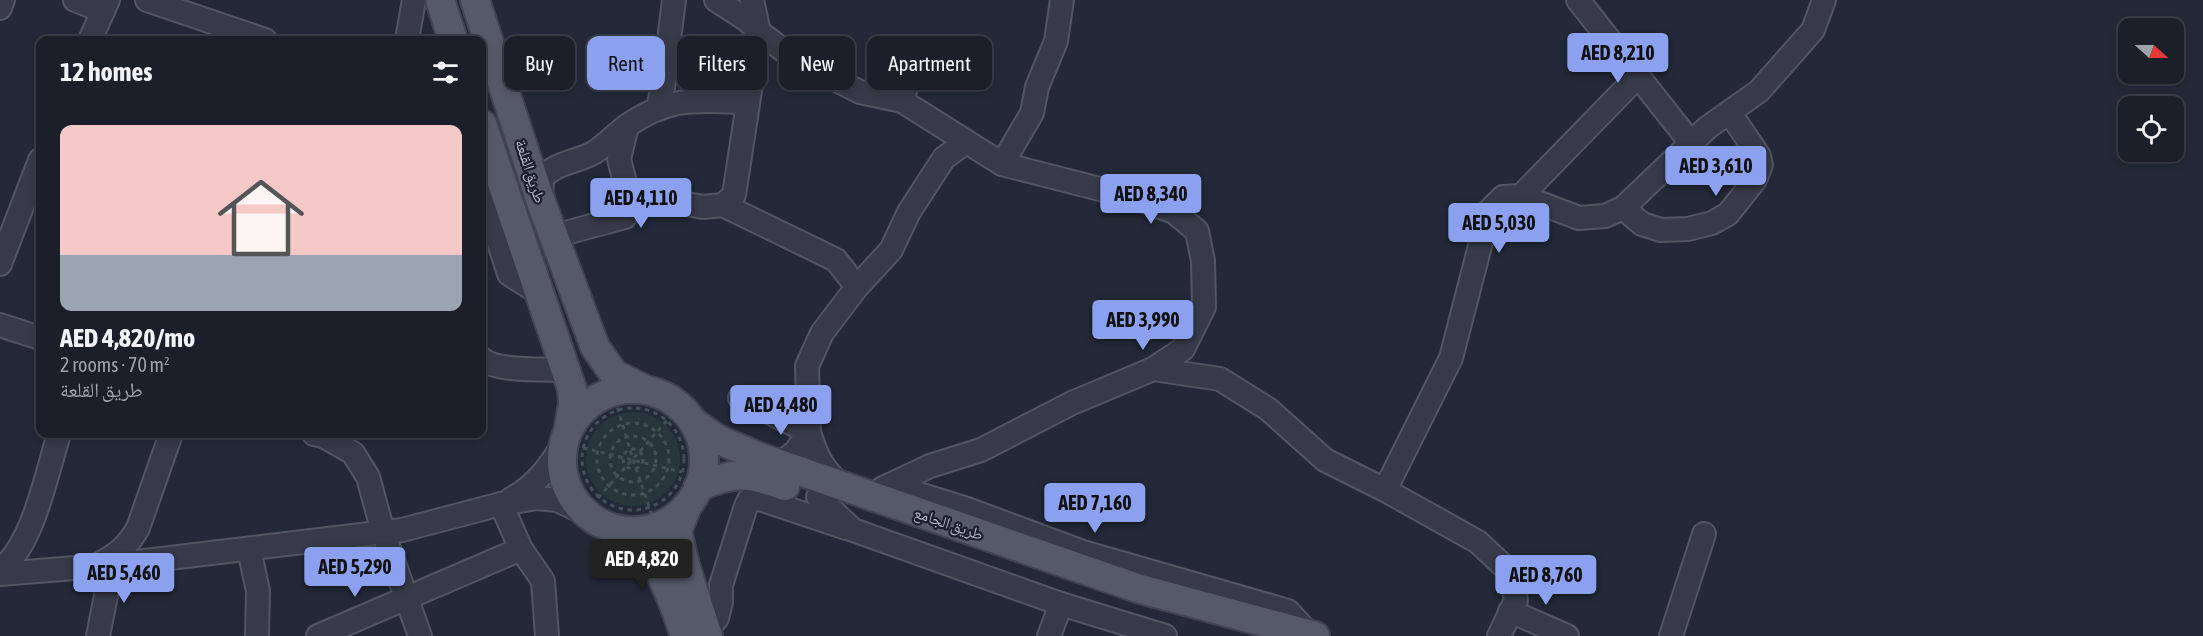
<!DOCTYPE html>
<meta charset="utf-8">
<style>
:root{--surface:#1a1f2a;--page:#272c36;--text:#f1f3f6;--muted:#9fa2a8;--line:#383d47;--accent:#8ba1f0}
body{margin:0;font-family:"Asap Condensed","Noto Naskh Arabic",sans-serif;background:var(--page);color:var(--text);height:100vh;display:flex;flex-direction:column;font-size:22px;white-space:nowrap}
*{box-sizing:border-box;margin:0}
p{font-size:20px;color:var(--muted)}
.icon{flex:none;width:33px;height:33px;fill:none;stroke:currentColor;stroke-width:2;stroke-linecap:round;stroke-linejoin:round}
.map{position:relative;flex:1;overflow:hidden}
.side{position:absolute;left:36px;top:36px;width:450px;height:402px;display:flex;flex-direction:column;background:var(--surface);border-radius:12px;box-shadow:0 3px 9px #0003,0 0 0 2px var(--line)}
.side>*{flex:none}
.banner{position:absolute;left:504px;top:36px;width:570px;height:54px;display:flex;gap:12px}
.needle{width:39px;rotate:111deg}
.buttons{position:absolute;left:2118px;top:18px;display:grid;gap:12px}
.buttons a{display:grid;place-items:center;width:66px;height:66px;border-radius:12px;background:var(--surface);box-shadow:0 3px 9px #0003,0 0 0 2px var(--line);font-size:30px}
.price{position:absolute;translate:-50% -51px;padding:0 14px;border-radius:6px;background:var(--accent);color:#111;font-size:20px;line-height:39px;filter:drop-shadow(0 2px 3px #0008)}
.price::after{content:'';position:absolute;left:50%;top:36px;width:18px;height:14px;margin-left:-9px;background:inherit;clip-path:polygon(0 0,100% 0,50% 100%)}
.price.on{background:#222;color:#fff}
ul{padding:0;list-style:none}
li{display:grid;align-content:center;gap:12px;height:318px;padding:0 24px}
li+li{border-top:2px solid var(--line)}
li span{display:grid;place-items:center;height:186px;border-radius:12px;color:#555}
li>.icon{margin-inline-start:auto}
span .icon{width:108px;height:108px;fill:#fffc;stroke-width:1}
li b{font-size:26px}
h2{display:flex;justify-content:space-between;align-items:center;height:72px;padding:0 24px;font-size:26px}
.tag{padding:0 21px;border-radius:12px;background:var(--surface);box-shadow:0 3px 9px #0003,0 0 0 2px var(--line);font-size:21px;line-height:54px}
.tag.on{background:var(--accent);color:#111}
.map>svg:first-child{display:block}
.green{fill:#26363a}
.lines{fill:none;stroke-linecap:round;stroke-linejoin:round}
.minor-casing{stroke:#525663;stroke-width:26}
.major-casing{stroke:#404452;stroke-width:32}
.path{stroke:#435157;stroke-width:3;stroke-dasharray:4.5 4.5;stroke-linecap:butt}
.minor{stroke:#373b49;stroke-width:22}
.major{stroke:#555a69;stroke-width:28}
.labels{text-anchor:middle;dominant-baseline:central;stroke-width:4.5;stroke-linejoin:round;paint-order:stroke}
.street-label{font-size:16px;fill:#b2b6c5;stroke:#1c202d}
</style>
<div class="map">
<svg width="2203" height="636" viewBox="0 0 2203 636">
<rect width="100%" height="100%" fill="#232938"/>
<!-- green -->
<circle class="green" cx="633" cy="459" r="47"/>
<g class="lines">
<defs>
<g id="minor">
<polyline points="75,0 103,11"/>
<polyline points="147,0 265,40"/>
<polyline points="716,0 747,20 759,32 795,59 860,92 902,101 1002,164 1139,199 1174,212 1197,231 1203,261 1204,307 1183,349 1153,369"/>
<polyline points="1578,0 1691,143"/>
<polyline points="0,8 3,0"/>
<polyline points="90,40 108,0"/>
<polyline points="407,40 414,0"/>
<polyline points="902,101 909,76"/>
<polyline points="658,107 663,88 674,0"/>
<polyline points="1002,164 1032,113 1037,87 1056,41 1062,0"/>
<polyline points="482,190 509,274 539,293"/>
<polyline points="629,193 703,207 723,205 734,195 759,32 752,0"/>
<polyline points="1521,196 1638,76"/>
<path d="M 541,200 L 542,178 C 556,162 578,162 595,152 C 607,144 617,133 628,125 C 673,95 697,101 748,102"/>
<polyline points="723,205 836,260 857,287"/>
<polyline points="1623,208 1642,224 1661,230 1688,229 1712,223 1728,214 1755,180 1761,165 1759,156 1730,113"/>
<polyline points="554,236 625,217 631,206 619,159 627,126"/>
<polyline points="0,264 40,160"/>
<polyline points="0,325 40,338"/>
<path d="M 482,359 C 497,372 544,369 565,370"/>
<polyline points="740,398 809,432 807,366 822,333 857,287 891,250 909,212 944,158 966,142"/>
<path d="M 809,432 C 817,457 821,466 840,485"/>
<polyline points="314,434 323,436 353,453 368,477 383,532 420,636"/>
<polyline points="780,464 796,451 809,432"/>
<polyline points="890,485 930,466 981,450 1072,403 1153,369 1220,379 1268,409 1325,460 1385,490"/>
<polyline points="883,488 890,485 967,509 1083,552 1288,611 1310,635"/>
<polyline points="818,497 853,530 1061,604 1165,636"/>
<path d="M 511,499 C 536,486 548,468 563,445"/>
<polyline points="501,504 521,549 543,581 547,636"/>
<polyline points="249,549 258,591 257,636"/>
<path d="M 99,564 C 118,554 127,547 138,528 L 171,434"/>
<path d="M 0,570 C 33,546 47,472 59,434"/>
<polyline points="0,574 112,565 402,530 501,504 537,498 557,500 585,513"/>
<polyline points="1510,611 1567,636"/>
<polyline points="706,631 717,618 721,602 721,585 746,506 749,500 760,499 846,528"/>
<polyline points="98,636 112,565"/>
<polyline points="318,636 521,549"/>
<polyline points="1049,636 1061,604"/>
<polyline points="1499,636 1516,600 1511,573 1478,542 1385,490 1451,358 1489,211 1503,197 1521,196 1579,218 1605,216 1623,208 1707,128 1759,91 1813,30 1824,0"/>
<polyline points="1671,636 1704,534"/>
</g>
<g id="major">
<polyline points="440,0 453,40"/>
<polyline points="475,0 541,202 595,347 614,374 642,388"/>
<polyline points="482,124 572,389 573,404 569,426"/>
<circle cx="633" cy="460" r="71"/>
<polyline points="694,423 717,439 759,457 1137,588 1315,636"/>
<path d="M 698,487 C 735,471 748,473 785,486"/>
<polyline points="687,506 677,531 685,565 708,636"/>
<path d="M 615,529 C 622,533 629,536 636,540 C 657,555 677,611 685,636"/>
</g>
</defs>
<!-- minor casing -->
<use href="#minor" class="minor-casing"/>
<!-- major casing -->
<use href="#major" class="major-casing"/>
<!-- path -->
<g class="path">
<polyline points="615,399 633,460 656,527"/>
<circle cx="633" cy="459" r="51"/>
<circle cx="633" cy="459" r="36"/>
<circle cx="633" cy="459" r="23"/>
<polyline points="583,448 682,472"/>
<circle cx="633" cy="459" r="10"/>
<polyline points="598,498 673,414"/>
</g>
<!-- minor -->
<use href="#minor" class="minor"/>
<!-- major -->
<use href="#major" class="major"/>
</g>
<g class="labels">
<!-- street labels -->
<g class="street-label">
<text transform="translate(531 171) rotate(72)">طريق القلعة</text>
<text transform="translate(949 523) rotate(19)">طريق الجامع</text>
</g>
</g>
</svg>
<div class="buttons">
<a><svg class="needle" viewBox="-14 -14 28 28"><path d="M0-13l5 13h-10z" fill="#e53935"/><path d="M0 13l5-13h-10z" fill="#9fa2a8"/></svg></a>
<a><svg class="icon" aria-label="locate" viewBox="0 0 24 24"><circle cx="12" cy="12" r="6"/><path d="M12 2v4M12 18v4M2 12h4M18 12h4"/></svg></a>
</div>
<b class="price" style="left:1618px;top:84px">AED 8,210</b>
<b class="price" style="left:1716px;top:197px">AED 3,610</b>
<b class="price" style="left:1151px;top:225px">AED 8,340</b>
<b class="price" style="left:641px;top:229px">AED 4,110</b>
<b class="price" style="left:1499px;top:254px">AED 5,030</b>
<b class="price" style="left:1143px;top:351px">AED 3,990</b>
<b class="price" style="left:781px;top:436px">AED 4,480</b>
<b class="price" style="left:1095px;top:534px">AED 7,160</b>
<b class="price on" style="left:642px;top:590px">AED 4,820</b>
<b class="price" style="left:355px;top:598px">AED 5,290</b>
<b class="price" style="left:124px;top:604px">AED 5,460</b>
<b class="price" style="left:1546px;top:606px">AED 8,760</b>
<div class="banner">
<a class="tag">Buy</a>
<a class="tag on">Rent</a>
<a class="tag">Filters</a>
<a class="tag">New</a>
<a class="tag">Apartment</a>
</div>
<section class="side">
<h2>12 homes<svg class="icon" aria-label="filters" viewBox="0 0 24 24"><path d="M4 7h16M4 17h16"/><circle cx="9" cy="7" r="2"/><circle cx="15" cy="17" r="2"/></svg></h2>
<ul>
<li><span style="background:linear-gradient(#f6c9c9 70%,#9aa5b1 0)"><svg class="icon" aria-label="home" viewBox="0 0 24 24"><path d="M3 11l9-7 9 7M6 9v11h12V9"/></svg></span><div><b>AED 4,820/mo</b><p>2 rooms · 70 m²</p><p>طريق القلعة</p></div></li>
</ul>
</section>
</div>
